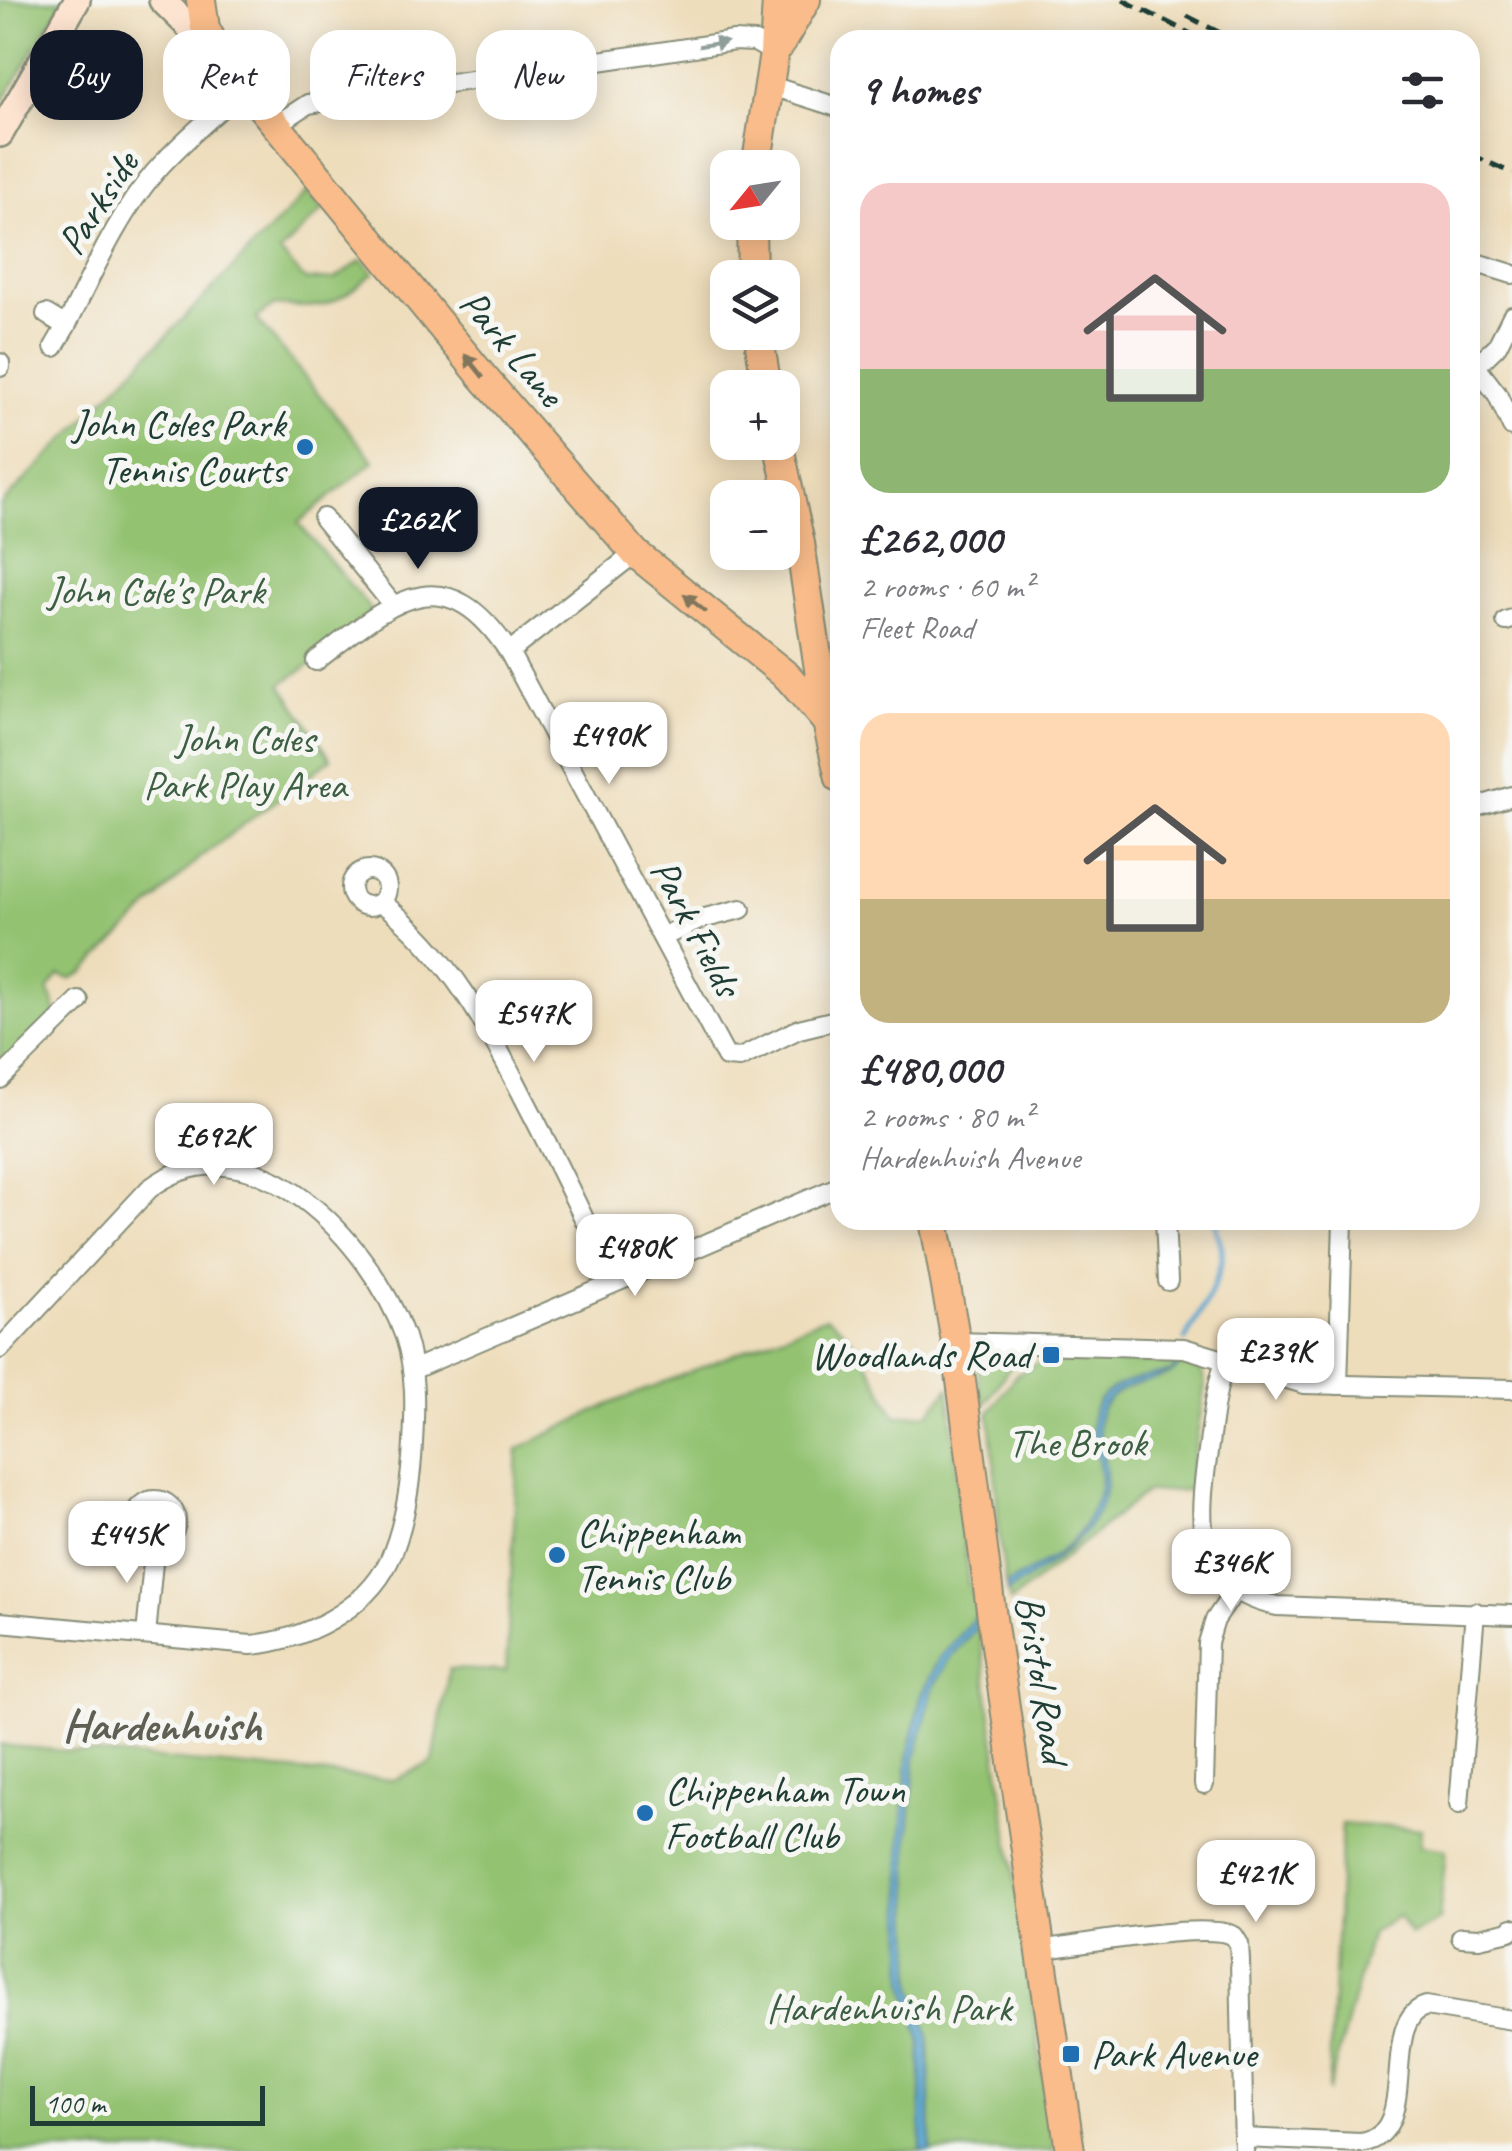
<!DOCTYPE html>
<meta charset="utf-8">
<style>
:root{--surface:#fff;--page:#f7f7f7;--text:#2b2b33;--muted:#7c7c81;--accent:#111827}
body{margin:0;font-family:Caveat,sans-serif;background:var(--page);color:var(--text);height:100vh;display:flex;flex-direction:column;font-size:38px;white-space:nowrap}
*{box-sizing:border-box;margin:0}
p{font-size:32px;color:var(--muted)}
.icon{flex:none;width:55px;height:55px;fill:none;stroke:currentColor;stroke-width:2;stroke-linecap:round;stroke-linejoin:round}
.map{position:relative;flex:1;overflow:hidden}
.panel{position:absolute;left:830px;top:30px;width:650px;height:1200px;display:flex;flex-direction:column;background:var(--surface);border-radius:30px;box-shadow:0 5px 25px #0003}
.panel>*{flex:none}
.banner{position:absolute;left:30px;top:30px;width:650px;height:90px;display:flex;gap:20px}
.needle{width:65px;rotate:240deg}
.controls{position:absolute;left:710px;top:150px;display:grid;gap:20px}
.controls a{display:grid;place-items:center;width:90px;height:90px;border-radius:20px;background:var(--surface);box-shadow:0 5px 25px #0003;font-size:50px}
.scale{position:absolute;left:30px;bottom:25px;width:235px;box-sizing:border-box;padding-left:10px;border:5px solid #1f3d34;border-top:0;font-size:28px;line-height:35px;white-space:nowrap;color:#1f3d34;-webkit-text-stroke:8px #f6f6f2;paint-order:stroke}
.price{position:absolute;translate:-50% -85px;padding:0 22px;border-radius:20px;background:#fff;color:#222;font-size:32px;line-height:65px;filter:drop-shadow(0 2px 5px #0008)}
.price::after{content:'';position:absolute;left:50%;top:60px;width:30px;height:22px;margin-left:-15px;background:inherit;clip-path:polygon(0 0,100% 0,50% 100%)}
.price.selected{background:var(--accent);color:#fff}
ul{padding:0;list-style:none}
li{display:grid;align-content:center;gap:20px;height:530px;padding:0 30px}
li span{display:grid;place-items:center;height:310px;border-radius:30px;color:#555}
li>.icon{margin-inline-start:auto}
span .icon{width:180px;height:180px;fill:#fffc;stroke-width:1}
li b{font-size:42px}
h2{display:flex;justify-content:space-between;align-items:center;height:120px;padding:0 30px;font-size:42px}
.tag{padding:0 35px;border-radius:30px;background:var(--surface);box-shadow:0 5px 25px #0003;font-size:35px;line-height:90px}
.tag.selected{background:var(--accent);color:#fff}
.map>svg:first-child{display:block}
.green{fill:#93c271;stroke:#598052;stroke-width:2.5}
.water{fill:#58a4d0;stroke:#3c7082;stroke-width:2.5}
.lines{fill:none;stroke-linecap:round;stroke-linejoin:round}
.stream{stroke:#58a4d0;stroke-width:5}
.street-casing{stroke:#868d78;stroke-width:22}
.secondary-casing{stroke:#868d78;stroke-width:30}
.primary-casing{stroke:#868d78;stroke-width:32}
.street{stroke:#fff;stroke-width:18}
.secondary{stroke:#fde4d0;stroke-width:25}
.primary{stroke:#f9bc8a;stroke-width:28}
.rail{stroke:#1f3d34;stroke-width:5;stroke-dasharray:15 8;stroke-linecap:butt}
.oneway{fill:#8f9e9a}
.oneway2{fill:#81765b}
.poi-dot{fill:#1f6fb2;stroke:#f6f6f2;stroke-width:4}
.labels{text-anchor:middle;dominant-baseline:central;stroke-width:10;stroke-linejoin:round;paint-order:stroke}
.street-label{font-size:40px;fill:#1f3d34;stroke:#f6f6f2}
.poi-label{font-size:40px;fill:#1f3d34;stroke:#f6f6f2;text-anchor:start}
.park-label{font-size:40px;fill:#3c5e43;stroke:#f6f6f2}
.quarter-label{font-size:45px;font-weight:bold;fill:#5f5f53;stroke:#f6f6f2}
</style>
<div class="map">
<svg width="1512" height="2151" viewBox="0 0 1512 2151">
<rect width="100%" height="100%" fill="#f6f6f2"/>
<filter id="ink" filterUnits="userSpaceOnUse"><feTurbulence type="fractalNoise" baseFrequency=".01" numOctaves="2"/><feDisplacementMap in="SourceGraphic" scale="20" xChannelSelector="R" yChannelSelector="G"/><feConvolveMatrix kernelMatrix="1 2 1 2 8 2 1 2 1" color-interpolation-filters="sRGB"/></filter>
<filter id="wash" filterUnits="userSpaceOnUse"><feTurbulence type="fractalNoise" baseFrequency=".0048" numOctaves="4" result="noise"/><feDisplacementMap in="SourceGraphic" scale="40" xChannelSelector="R" yChannelSelector="G"/><feGaussianBlur stdDeviation="2.25" result="paint"/><feColorMatrix in="noise" values="0 0 0 0 0 0 0 0 0 0 0 0 0 0 0 0 0 1.4 0 .05"/><feComposite in="paint" operator="in"/></filter>
<g filter="url(#wash)">
<rect width="100%" height="100%" fill="#edb"/>
<!-- green -->
<g class="green">
<polygon points="0,0 64,0 0,106"/>
<path d="M 307,192 L 324,209 L 280,252 L 305,280 L 335,279 L 362,260 L 374,273 C 332,305 330,310 275,305 L 256,318 L 374,461 L 298,523 L 372,611 L 316,661 L 281,684 L 331,759 L 199,858 L 83,973 L 70,979 L 59,975 L 48,990 L 55,1004 L 55,1019 L 0,1066 L 0,506 Z"/>
<path d="M 826,1317 C 860,1337 877,1383 896,1416 L 929,1413 L 949,1388 L 968,1582 L 974,1597 L 1054,2151 L 0,2151 L 0,1745 L 394,1780 L 433,1762 L 449,1669 L 506,1671 L 518,1449 L 610,1404 Z"/>
<path d="M 992,1350 L 1033,1352 L 1008,1370 L 984,1405 C 980,1382 969,1364 992,1350 Z"/>
<path d="M 1044,1359 L 1185,1364 L 1201,1370 L 1205,1384 L 1189,1490 L 1146,1492 L 1010,1602 C 995,1540 998,1475 989,1412 L 1015,1376 Z"/>
<polygon points="1342,1824 1421,1829 1420,1846 1446,1850 1439,1920 1410,1935 1398,1916 1371,1933 1328,2092"/>
</g>
<!-- water -->
<g class="water">
<path d="M 1176,1363 L 1180,1363 C 1174,1385 1123,1376 1104,1405 C 1091,1424 1102,1445 1105,1465 C 1115,1526 1050,1564 1008,1592 L 1007,1585 C 1031,1569 1065,1555 1081,1530 C 1090,1516 1100,1496 1101,1480 C 1101,1465 1094,1449 1092,1434 C 1085,1384 1137,1379 1172,1372 Z"/>
<polygon points="976,1616 978,1626 950,1657 933,1688 915,1759 908,1846 913,1983 929,2037 931,2151 921,2151 921,2042 905,1983 901,1846 908,1758 921,1697 939,1658"/>
</g>
<g class="lines">
<!-- stream -->
<path class="stream" d="M 1185,1340 C 1198,1314 1222,1281 1222,1251 C 1222,1239 1214,1232 1216,1220"/>
</g>
</g>
<g filter="url(#ink)">
<g class="lines">
<defs>
<g id="street">
<polyline points="768,85 840,108"/>
<polyline points="276,125 308,104 734,41 755,42 774,53"/>
<polyline points="1470,261 1512,274"/>
<path d="M 46,314 L 66,326 C 92,275 117,216 155,172 C 182,141 215,114 245,87"/>
<polyline points="54,347 66,326"/>
<polyline points="1470,359 1497,394 1512,427"/>
<polyline points="0,363 0,367"/>
<polyline points="1476,366 1497,346 1512,316"/>
<polyline points="323,518 392,604"/>
<polyline points="635,553 509,652 726,1057 740,1058 799,1029 840,1019"/>
<polyline points="1506,621 1512,619"/>
<path d="M 316,661 C 388,606 442,550 509,652"/>
<polyline points="1470,809 1512,796"/>
<circle cx="369" cy="888" r="18"/>
<path d="M 381,902 C 450,955 488,1027 527,1104 C 557,1162 586,1222 614,1282"/>
<polyline points="662,937 701,919 741,909"/>
<polyline points="0,1079 79,1001"/>
<polyline points="1165,1220 1168,1281"/>
<polyline points="956,1342 1184,1348 1304,1384 1512,1389"/>
<path d="M 0,1349 L 149,1189 C 251,1111 373,1245 405,1337 C 416,1371 415,1408 413,1443 C 411,1481 405,1526 389,1561 C 365,1611 303,1640 251,1645 L 0,1622"/>
<path d="M 1225,1361 C 1215,1391 1212,1421 1208,1452 C 1198,1520 1191,1588 1277,1606 L 1512,1615"/>
<polyline points="412,1370 840,1186"/>
<polyline points="1338,1385 1343,1220"/>
<circle cx="155" cy="1521" r="21"/>
<polyline points="146,1635 155,1542"/>
<polyline points="1204,1784 1208,1643 1215,1620 1236,1589"/>
<polyline points="1459,1804 1475,1612"/>
<polyline points="1461,1937 1479,1938 1510,1931 1512,1928"/>
<path d="M 1041,1950 C 1076,1945 1209,1921 1234,1936 L 1239,1944 L 1240,1960 L 1244,2151"/>
<path d="M 1243,2138 L 1361,2143 C 1423,2134 1377,2021 1426,2006 L 1512,2020"/>
</g>
<g id="secondary">
<polyline points="162,0 214,51"/>
<polyline points="0,134 77,0"/>
</g>
<g id="primary">
<polyline points="201,0 205,28 221,58 483,377 635,553 788,677 827,722"/>
<polyline points="779,46 806,0"/>
<polyline points="756,168 774,53 777,0"/>
<polyline points="751,222 752,278"/>
<polyline points="758,332 767,388"/>
<polyline points="778,442 800,543 827,722 840,778"/>
<polyline points="934,1220 956,1342 992,1618 1070,2151"/>
</g>
</defs>
<!-- street casing -->
<use href="#street" class="street-casing"/>
<!-- secondary casing -->
<use href="#secondary" class="secondary-casing"/>
<!-- primary casing -->
<use href="#primary" class="primary-casing"/>
<!-- street -->
<use href="#street" class="street"/>
<!-- secondary -->
<use href="#secondary" class="secondary"/>
<!-- primary -->
<use href="#primary" class="primary"/>
<!-- rail -->
<g class="rail">
<polyline points="1123,0 1203,40"/>
<polyline points="1187,16 1234,40"/>
<polyline points="1470,154 1512,173"/>
</g>
</g>
<!-- one-way arrows -->
<defs><path id="oneway-solid" d="M-6-.8H1V-3.2L6.5 0L1 3.2V.8H-6Z" transform="scale(2.5)"/></defs>
<use class="oneway" href="#oneway-solid" transform="translate(713 44) rotate(-9)"/>
<g class="oneway2">
<use href="#oneway-solid" transform="translate(474 366) rotate(-129)"/>
<use href="#oneway-solid" transform="translate(695 603) rotate(-141)"/>
</g>
</g>
<!-- markers -->
<g class="poi-dot">
<circle cx="305" cy="447" r="10"/>
<rect x="1041" y="1345" width="20" height="20" rx="5"/>
<circle cx="557" cy="1555" r="10"/>
<circle cx="645" cy="1813" r="10"/>
<rect x="1061" y="2044" width="20" height="20" rx="5"/>
</g>
<g class="labels">
<!-- street labels -->
<g class="street-label">
<text transform="translate(98 203) rotate(-57)">Parkside</text>
<text transform="translate(512 348) rotate(50)">Park Lane</text>
<text transform="translate(696 928) rotate(62)">Park Fields</text>
<text transform="translate(1042 1679) rotate(81)">Bristol Road</text>
</g>
<!-- poi labels -->
<g class="poi-label">
<text x="285" y="424" text-anchor="end">John Coles Park<tspan x="285" dy="46">Tennis Courts</tspan></text>
<text x="1031" y="1355" text-anchor="end">Woodlands Road</text>
<text x="577" y="1532">Chippenham<tspan x="577" dy="46">Tennis Club</tspan></text>
<text x="665" y="1790">Chippenham Town<tspan x="665" dy="46">Football Club</tspan></text>
<text x="1091" y="2054">Park Avenue</text>
</g>
<!-- park labels -->
<g class="park-label">
<text x="156" y="591">John Cole's Park</text>
<text x="245" y="739">John Coles<tspan x="245" dy="46">Park Play Area</tspan></text>
<text x="1077" y="1443">The Brook</text>
<text x="889" y="2008">Hardenhuish Park</text>
</g>
<!-- quarter labels -->
<g class="quarter-label">
<text x="162" y="1725">Hardenhuish</text>
</g>
</g>
</svg>
<div class="controls">
<a><svg class="needle" viewBox="-14 -14 28 28"><path d="M0-13l5 13h-10z" fill="#e53935"/><path d="M0 13l5-13h-10z" fill="#7c7c81"/></svg></a>
<a><svg class="icon" aria-label="layers" viewBox="0 0 24 24"><path d="M12 4l9 5-9 5-9-5zM3 14l9 5 9-5"/></svg></a>
<a>+</a>
<a>−</a>
</div>
<div class="scale">100 m</div>
<b class="price selected" style="left:418px;top:572px">£262K</b>
<b class="price" style="left:609px;top:787px">£490K</b>
<b class="price" style="left:534px;top:1065px">£547K</b>
<b class="price" style="left:214px;top:1188px">£692K</b>
<b class="price" style="left:635px;top:1299px">£480K</b>
<b class="price" style="left:1276px;top:1403px">£239K</b>
<b class="price" style="left:127px;top:1586px">£445K</b>
<b class="price" style="left:1231px;top:1614px">£346K</b>
<b class="price" style="left:1256px;top:1925px">£421K</b>
<div class="banner">
<a class="tag selected">Buy</a>
<a class="tag">Rent</a>
<a class="tag">Filters</a>
<a class="tag">New</a>
</div>
<section class="panel">
<h2>9 homes<svg class="icon" aria-label="filters" viewBox="0 0 24 24"><path d="M4 7h16M4 17h16"/><circle cx="9" cy="7" r="2"/><circle cx="15" cy="17" r="2"/></svg></h2>
<ul>
<li><span style="background:linear-gradient(#f6c9c9 60%,#8fb573 0)"><svg class="icon" aria-label="home" viewBox="0 0 24 24"><path d="M3 11l9-7 9 7M6 9v11h12V9"/></svg></span><div><b>£262,000</b><p>2 rooms · 60 m²</p><p>Fleet Road</p></div></li>
<li><span style="background:linear-gradient(#ffd9b3 60%,#c2b280 0)"><svg class="icon" aria-label="home" viewBox="0 0 24 24"><path d="M3 11l9-7 9 7M6 9v11h12V9"/></svg></span><div><b>£480,000</b><p>2 rooms · 80 m²</p><p>Hardenhuish Avenue</p></div></li>
</ul>
</section>
</div>
